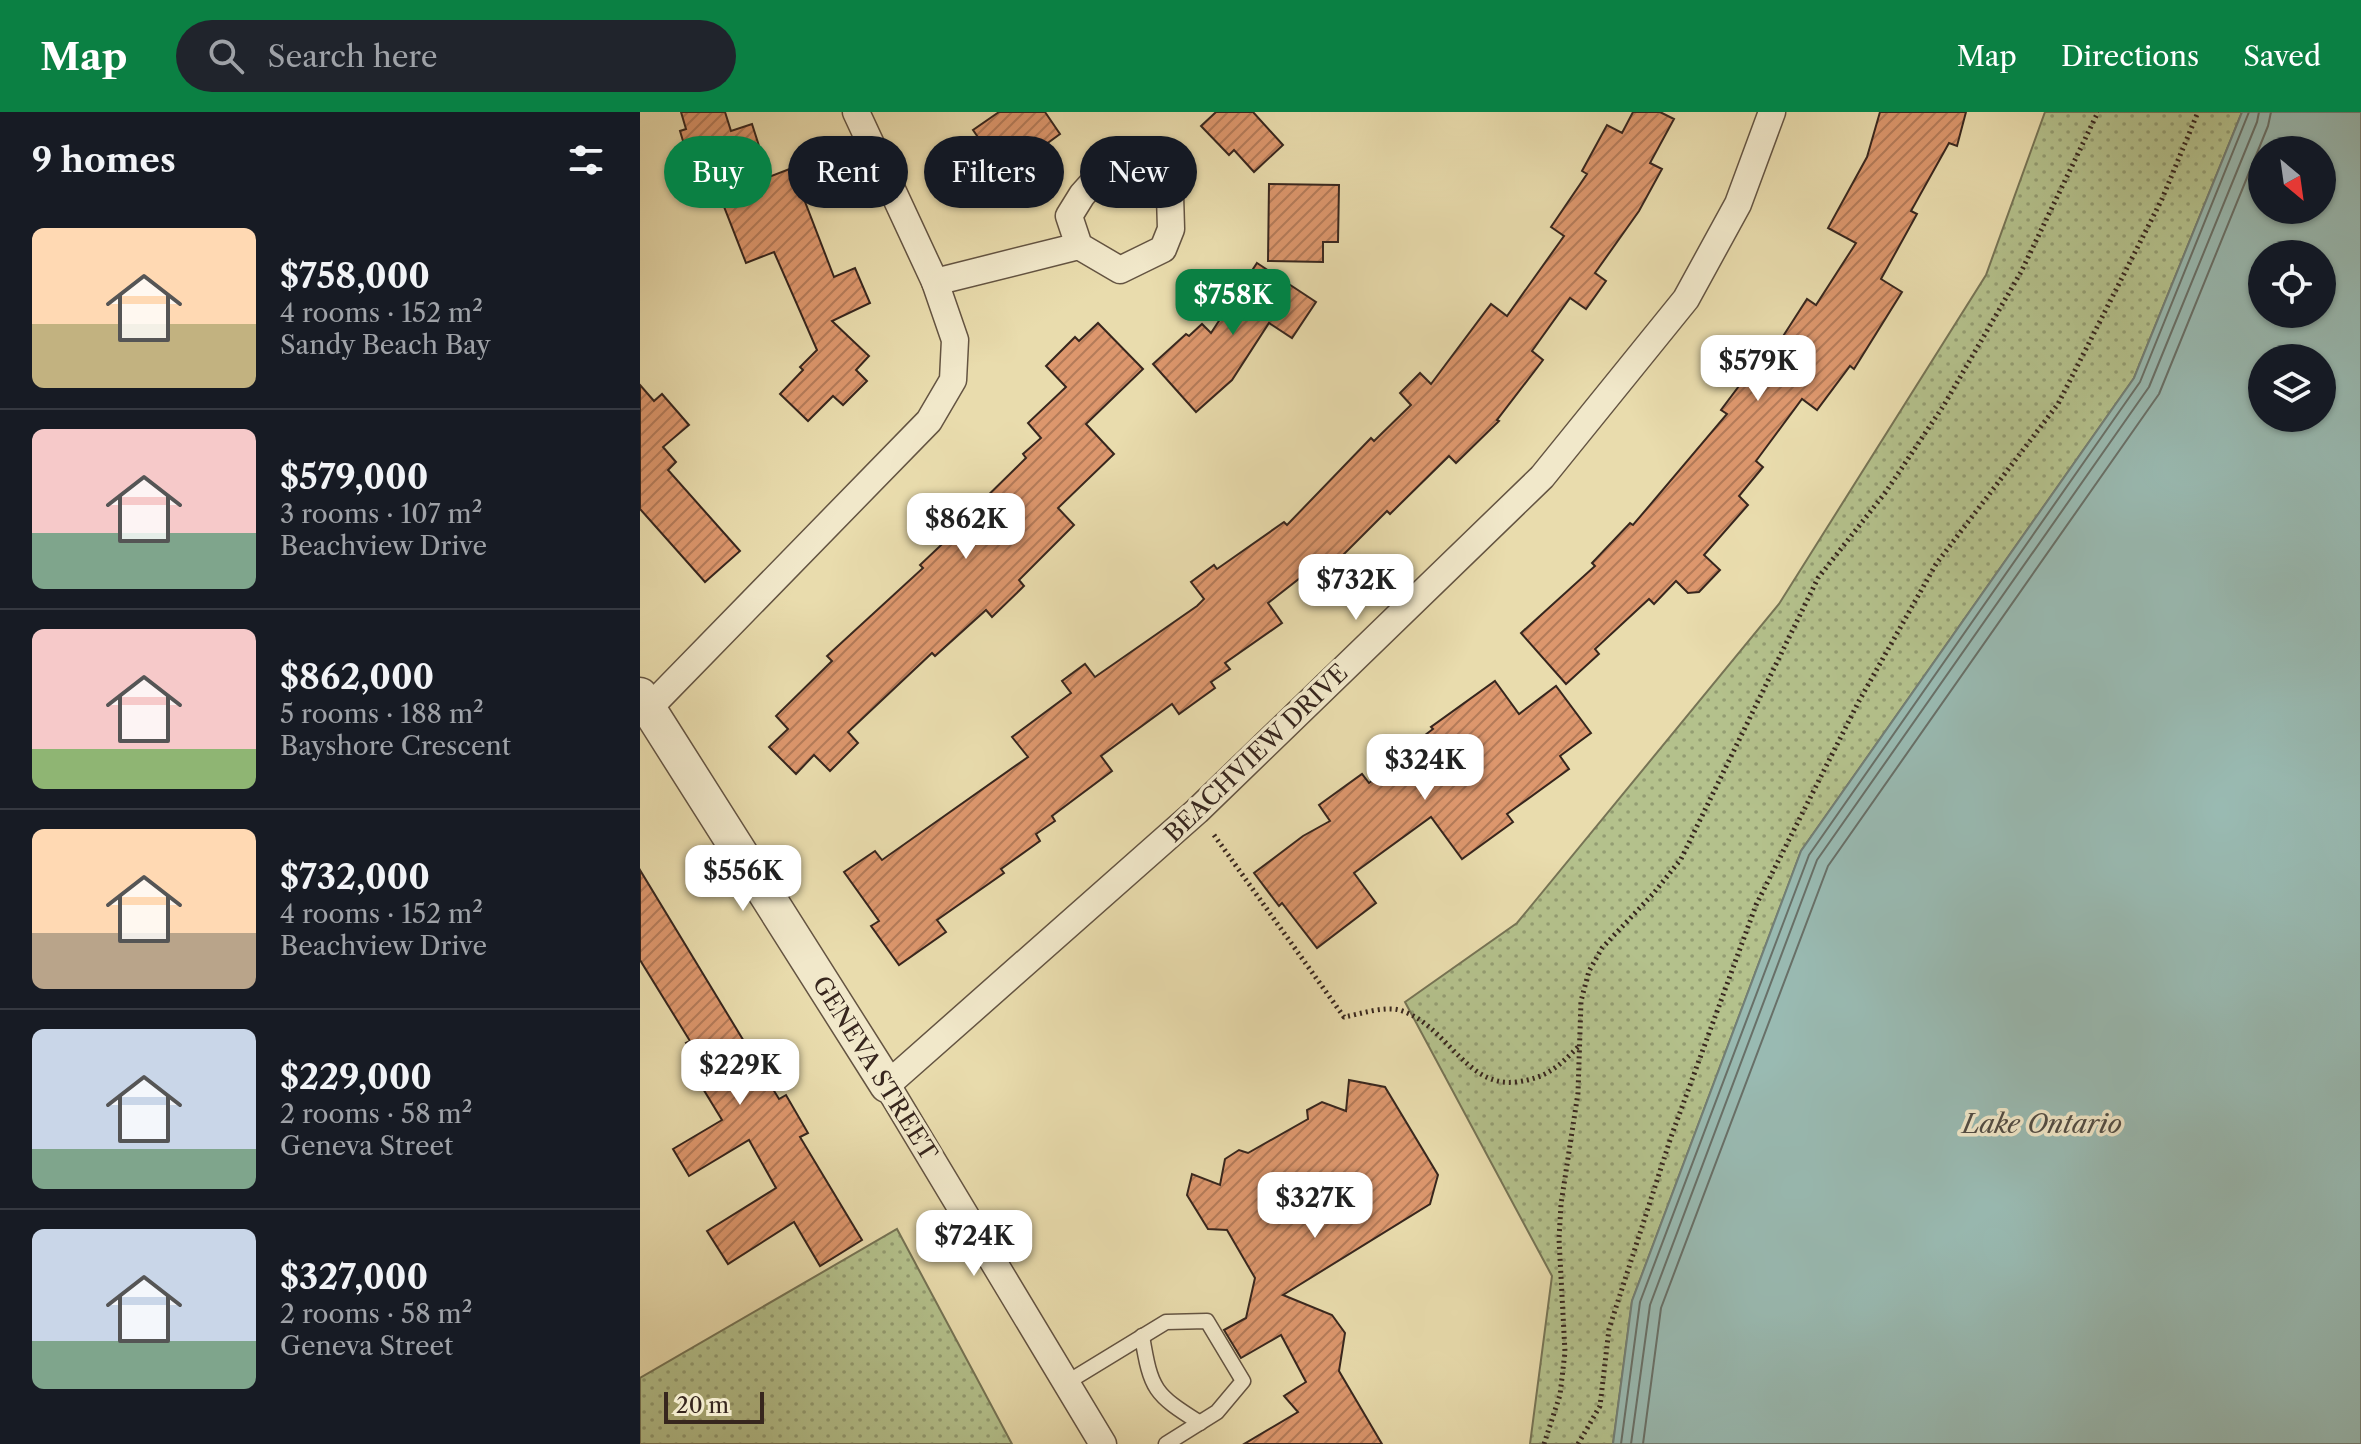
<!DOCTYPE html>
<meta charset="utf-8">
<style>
:root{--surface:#171b24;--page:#20242c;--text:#f1f3f6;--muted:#9ea1a6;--line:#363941;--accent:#0b8043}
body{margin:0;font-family:"Libre Caslon Text",serif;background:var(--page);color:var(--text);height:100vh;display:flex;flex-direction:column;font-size:30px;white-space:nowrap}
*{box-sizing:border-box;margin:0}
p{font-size:26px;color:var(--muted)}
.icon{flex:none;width:44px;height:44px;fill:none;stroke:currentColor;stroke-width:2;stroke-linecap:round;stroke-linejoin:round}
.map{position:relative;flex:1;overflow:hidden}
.side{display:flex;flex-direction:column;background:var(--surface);width:640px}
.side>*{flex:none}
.top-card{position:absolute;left:24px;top:24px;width:760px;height:72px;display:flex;gap:16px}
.needle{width:52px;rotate:151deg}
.controls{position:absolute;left:1608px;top:24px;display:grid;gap:16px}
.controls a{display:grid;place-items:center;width:88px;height:88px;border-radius:50%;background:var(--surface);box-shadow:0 2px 6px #0004;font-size:40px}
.scale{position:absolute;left:24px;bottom:20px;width:100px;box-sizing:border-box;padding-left:8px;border:4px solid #37261e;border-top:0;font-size:22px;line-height:28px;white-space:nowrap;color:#37261e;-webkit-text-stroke:6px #f1e8ca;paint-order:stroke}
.price{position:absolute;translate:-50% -68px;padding:0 18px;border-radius:16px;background:#fff;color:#222;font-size:26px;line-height:52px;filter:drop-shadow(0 2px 4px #0008)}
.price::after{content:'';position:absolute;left:50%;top:48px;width:24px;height:18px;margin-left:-12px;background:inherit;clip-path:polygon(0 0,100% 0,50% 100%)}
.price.current{background:var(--accent);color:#fff}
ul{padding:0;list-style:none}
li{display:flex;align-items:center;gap:24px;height:200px;padding:0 32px}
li+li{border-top:2px solid var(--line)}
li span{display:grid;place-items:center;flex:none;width:224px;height:160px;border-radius:12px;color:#555}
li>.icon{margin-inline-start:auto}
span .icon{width:96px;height:96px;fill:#fffc;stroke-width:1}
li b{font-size:34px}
h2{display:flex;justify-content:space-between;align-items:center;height:96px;padding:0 32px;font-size:34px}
.tag{padding:0 28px;border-radius:36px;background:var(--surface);box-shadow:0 2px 6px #0004;font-size:28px;line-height:72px}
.tag.current{background:var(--accent);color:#fff}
header{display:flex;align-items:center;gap:48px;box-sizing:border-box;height:112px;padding:0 40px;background:var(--accent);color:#fff}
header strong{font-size:38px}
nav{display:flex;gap:44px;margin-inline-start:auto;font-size:28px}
.search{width:560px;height:72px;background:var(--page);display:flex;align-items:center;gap:20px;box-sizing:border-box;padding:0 28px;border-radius:44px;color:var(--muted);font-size:30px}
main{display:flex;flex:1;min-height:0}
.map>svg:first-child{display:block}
.park{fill:url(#park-dots);stroke:#767455;stroke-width:2}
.water{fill:#99bab2;stroke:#727f77;stroke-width:2;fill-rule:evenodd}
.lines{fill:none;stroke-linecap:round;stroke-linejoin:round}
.shore{stroke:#687068;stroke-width:2}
.building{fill:url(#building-hatch);stroke:#37261e;stroke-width:2}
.service-casing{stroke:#645442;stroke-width:17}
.minor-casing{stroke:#645442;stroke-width:29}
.tertiary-casing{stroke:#645442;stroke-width:37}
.path{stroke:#37261e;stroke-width:5;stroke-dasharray:2 4;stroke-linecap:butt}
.service{stroke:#f1e8ca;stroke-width:14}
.minor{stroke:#f1e8ca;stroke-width:26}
.tertiary{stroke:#f1e8ca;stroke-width:34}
.labels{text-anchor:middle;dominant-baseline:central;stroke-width:7;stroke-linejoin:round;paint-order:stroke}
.street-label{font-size:24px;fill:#37261e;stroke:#f1e8ca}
.water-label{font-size:26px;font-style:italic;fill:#504b43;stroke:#f1e8ca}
</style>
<header>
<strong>Map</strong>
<div class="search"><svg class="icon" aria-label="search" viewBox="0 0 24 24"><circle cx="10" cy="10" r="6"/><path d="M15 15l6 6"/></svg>Search here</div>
<nav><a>Map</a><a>Directions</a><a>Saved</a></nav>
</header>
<main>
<section class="side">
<h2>9 homes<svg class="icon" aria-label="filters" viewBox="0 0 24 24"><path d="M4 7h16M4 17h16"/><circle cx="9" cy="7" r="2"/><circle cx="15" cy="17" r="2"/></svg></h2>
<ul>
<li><span style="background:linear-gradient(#ffd9b3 60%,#c2b280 0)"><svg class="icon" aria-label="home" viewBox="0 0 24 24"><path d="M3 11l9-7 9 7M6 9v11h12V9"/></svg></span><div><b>$758,000</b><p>4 rooms · 152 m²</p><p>Sandy Beach Bay</p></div></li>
<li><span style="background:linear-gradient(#f6c9c9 65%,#7fa58c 0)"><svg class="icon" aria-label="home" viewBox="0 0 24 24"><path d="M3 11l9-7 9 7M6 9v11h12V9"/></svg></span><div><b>$579,000</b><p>3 rooms · 107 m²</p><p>Beachview Drive</p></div></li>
<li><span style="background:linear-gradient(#f6c9c9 75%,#8fb573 0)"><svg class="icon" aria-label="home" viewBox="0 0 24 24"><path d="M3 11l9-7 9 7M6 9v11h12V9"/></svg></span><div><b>$862,000</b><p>5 rooms · 188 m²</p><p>Bayshore Crescent</p></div></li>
<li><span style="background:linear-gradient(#ffd9b3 65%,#b9a48a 0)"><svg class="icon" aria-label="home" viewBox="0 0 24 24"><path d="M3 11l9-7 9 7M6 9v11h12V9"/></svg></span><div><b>$732,000</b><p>4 rooms · 152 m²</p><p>Beachview Drive</p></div></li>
<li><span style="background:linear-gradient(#c9d6e8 75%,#7fa58c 0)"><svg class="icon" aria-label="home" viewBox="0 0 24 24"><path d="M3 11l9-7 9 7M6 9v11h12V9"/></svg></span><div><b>$229,000</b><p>2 rooms · 58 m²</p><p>Geneva Street</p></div></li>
<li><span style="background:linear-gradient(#c9d6e8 70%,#7fa58c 0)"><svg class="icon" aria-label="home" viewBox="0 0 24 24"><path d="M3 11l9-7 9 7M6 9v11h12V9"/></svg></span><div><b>$327,000</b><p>2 rooms · 58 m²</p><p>Geneva Street</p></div></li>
</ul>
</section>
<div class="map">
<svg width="1721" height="1332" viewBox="0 0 1721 1332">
<defs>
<pattern id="park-dots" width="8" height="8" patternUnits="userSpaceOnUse" patternTransform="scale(2)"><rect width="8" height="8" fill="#b4c18c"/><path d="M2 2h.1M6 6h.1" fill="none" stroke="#939d72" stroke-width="1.8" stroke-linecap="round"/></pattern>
<pattern id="building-hatch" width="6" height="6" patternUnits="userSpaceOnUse" patternTransform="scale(2)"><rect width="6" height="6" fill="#dd976d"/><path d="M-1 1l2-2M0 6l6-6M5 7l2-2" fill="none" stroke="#b47b59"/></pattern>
</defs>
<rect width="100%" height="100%" fill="#e9dcad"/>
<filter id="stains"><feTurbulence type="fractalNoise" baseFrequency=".0025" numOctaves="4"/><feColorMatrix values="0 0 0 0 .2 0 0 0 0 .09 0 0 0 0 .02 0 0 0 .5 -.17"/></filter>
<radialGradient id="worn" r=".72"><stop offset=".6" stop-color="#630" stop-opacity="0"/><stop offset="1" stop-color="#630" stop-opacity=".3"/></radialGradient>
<!-- park -->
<g class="park">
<polygon points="1405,0 1602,0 1494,266 1161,739 992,1189 973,1332 890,1332 912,1164 765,890 877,811 1139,492 1346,163"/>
<polygon points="257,1117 372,1332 0,1332 0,1266"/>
</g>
<!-- water -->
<path class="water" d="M 1602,0 L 1721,0 L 1721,1332 L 973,1332 L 992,1189 L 1161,739 L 1494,266 ZM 1622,38 L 1682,38 L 1682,98 L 1622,98 ZM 1622,142 L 1682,142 L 1682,202 L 1622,202 ZM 1622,246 L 1682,246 L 1682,306 L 1622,306 Z"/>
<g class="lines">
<!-- shore -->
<g class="shore">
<polyline points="981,1332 1000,1190 1169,743 1500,270 1609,0"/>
<polyline points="991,1332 1010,1193 1177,748 1509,275 1617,10 1619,0"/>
<polyline points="1003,1332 1021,1196 1188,754 1519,282 1628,14 1631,0"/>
</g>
</g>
<!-- building -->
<g class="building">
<polygon points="41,0 85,0 91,19 112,12 129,65 152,56 194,165 215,156 230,191 192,209 229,244 216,258 227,269 203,293 193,284 168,309 140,282 163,258 160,255 177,238 134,140 106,151 72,64 55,69 40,19 46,17"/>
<polygon points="359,0 405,0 420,22 405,33 418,51 385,74 365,44 356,51 333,18"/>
<polygon points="576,0 613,0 643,33 614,60 594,38 589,43 561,14"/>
<polygon points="993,0 1020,0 1034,7 1010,51 1022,57 999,99 955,161 966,169 946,197 930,186 892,239 903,248 857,308 859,309 816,351 809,344 750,402 747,399 698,448 704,455 680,474 669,459 628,491 642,511 585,551 590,557 571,570 575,576 539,602 532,592 461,644 472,659 412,704 415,709 396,722 400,729 361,757 364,761 297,808 306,820 259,853 231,814 239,809 204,760 235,739 242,748 388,645 372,625 431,581 422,569 445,552 455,565 557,494 564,487 551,470 574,453 577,457 644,410 647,413 731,326 734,329 771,293 760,281 780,261 791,272 851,192 867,204 924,124 911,115 947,62 942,59 967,13 982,21"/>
<polygon points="1240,0 1326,0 1317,34 1309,31 1271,99 1277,102 1241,167 1262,180 1214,257 1210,254 1177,298 1162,287 1116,349 1123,355 1099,384 1108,393 1064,443 1080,458 1059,480 1048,481 1036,469 1014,492 1009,487 955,537 959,542 926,572 881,521 955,454 952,451 990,411 993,413 1087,302 1081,298 1135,226 1140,229 1167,187 1176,193 1216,131 1188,116 1227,45"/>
<polygon points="629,72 699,73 698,130 683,130 683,150 628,149"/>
<polygon points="617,151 676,190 652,226 629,211 592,268 556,300 513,252 546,222 549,224 562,212 571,221"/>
<polygon points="458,211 503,257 446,312 474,342 418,396 434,413 379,468 384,474 352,505 346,498 295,544 292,541 208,620 218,631 190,659 174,643 156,662 129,635 148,617 136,604 192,549 187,544 283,456 280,453 334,402 331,400 386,346 383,342 401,326 388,311 426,275 406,254 435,225 439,229"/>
<polygon points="0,273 14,289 22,282 49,313 23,335 36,350 28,358 100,439 65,470 0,397"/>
<polygon points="855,569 879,602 916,574 951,621 920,644 929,657 867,702 873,710 822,747 791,705 714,761 736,791 677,836 642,791 639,794 614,761 663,724 690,709 679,693 722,662 729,671 780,635 776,630 793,617 791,615"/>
<polygon points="0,758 139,987 146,983 168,1021 160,1025 222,1128 180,1154 154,1110 88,1152 67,1119 136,1076 109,1028 49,1064 33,1037 82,1008 51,957 59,952 46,931 50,929 0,848"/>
<polygon points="709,968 745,975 798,1063 790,1092 643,1183 692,1203 705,1221 699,1259 742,1332 604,1332 658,1300 644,1284 666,1270 641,1223 601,1246 584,1218 606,1206 615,1166 587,1118 568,1117 547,1083 552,1062 580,1073 585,1047 599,1038 608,1041 668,1007 667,998 682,990 706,999"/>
</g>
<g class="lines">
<defs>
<g id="service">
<path d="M 502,1224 C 511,1278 514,1282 560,1311"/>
<polyline points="426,1271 526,1210 567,1209 603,1269 577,1300 526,1332"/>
</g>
<g id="minor">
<polyline points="295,170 439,134 480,158 523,137 531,117 530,83 502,55 468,54 442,83 429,104 439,134"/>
<polyline points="8,597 289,309 313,268 315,228 295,170 216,0"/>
<polyline points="463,1332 247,973 557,699 902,365 1046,187 1098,92 1132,0"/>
</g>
<polyline id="tertiary" points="0,583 247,973"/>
</defs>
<!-- service casing -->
<use href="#service" class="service-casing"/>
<!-- minor casing -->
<use href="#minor" class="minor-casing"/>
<!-- tertiary casing -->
<use href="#tertiary" class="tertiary-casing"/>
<!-- path -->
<g class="path">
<path d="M 574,723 L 704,905 C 720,902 744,894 759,898 C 806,911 825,976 876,970 C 907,966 918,955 939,934"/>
<polyline points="904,1332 920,1283 925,1240 919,1127 921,1092 938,981 941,889 949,859 962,836 1013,782 1041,747 1178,466 1245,381 1304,293 1381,160 1458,0"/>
<polyline points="938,1332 960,1294 969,1217 1031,1025 1116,793 1219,589 1296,452 1418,292 1522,87 1558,0"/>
</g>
<!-- service -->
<use href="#service" class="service"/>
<!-- minor -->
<use href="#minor" class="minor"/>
<!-- tertiary -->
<use href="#tertiary" class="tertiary"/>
</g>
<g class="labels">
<!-- street labels -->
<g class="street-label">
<text transform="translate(616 641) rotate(-44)">BEACHVIEW DRIVE</text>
<text transform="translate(235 956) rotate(58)">GENEVA STREET</text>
</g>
<!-- water labels -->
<g class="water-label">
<text x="1402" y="1012">Lake Ontario</text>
</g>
</g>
<rect width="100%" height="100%" filter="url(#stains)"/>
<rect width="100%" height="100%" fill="url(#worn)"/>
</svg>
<div class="controls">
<a><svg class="needle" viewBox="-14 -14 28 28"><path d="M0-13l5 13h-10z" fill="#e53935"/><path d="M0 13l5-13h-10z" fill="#9ea1a6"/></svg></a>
<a><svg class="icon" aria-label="locate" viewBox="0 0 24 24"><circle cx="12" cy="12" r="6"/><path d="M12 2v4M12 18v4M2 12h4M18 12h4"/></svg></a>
<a><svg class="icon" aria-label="layers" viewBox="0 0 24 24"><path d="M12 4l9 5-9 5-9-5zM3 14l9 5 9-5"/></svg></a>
</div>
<div class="scale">20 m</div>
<b class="price current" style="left:593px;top:225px">$758K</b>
<b class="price" style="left:1118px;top:291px">$579K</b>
<b class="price" style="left:326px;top:449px">$862K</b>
<b class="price" style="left:716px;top:510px">$732K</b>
<b class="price" style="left:785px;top:690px">$324K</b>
<b class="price" style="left:103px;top:801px">$556K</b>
<b class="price" style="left:100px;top:995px">$229K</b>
<b class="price" style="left:675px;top:1128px">$327K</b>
<b class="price" style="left:334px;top:1166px">$724K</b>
<div class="top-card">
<a class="tag current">Buy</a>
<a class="tag">Rent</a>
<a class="tag">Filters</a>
<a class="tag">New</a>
</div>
</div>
</main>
